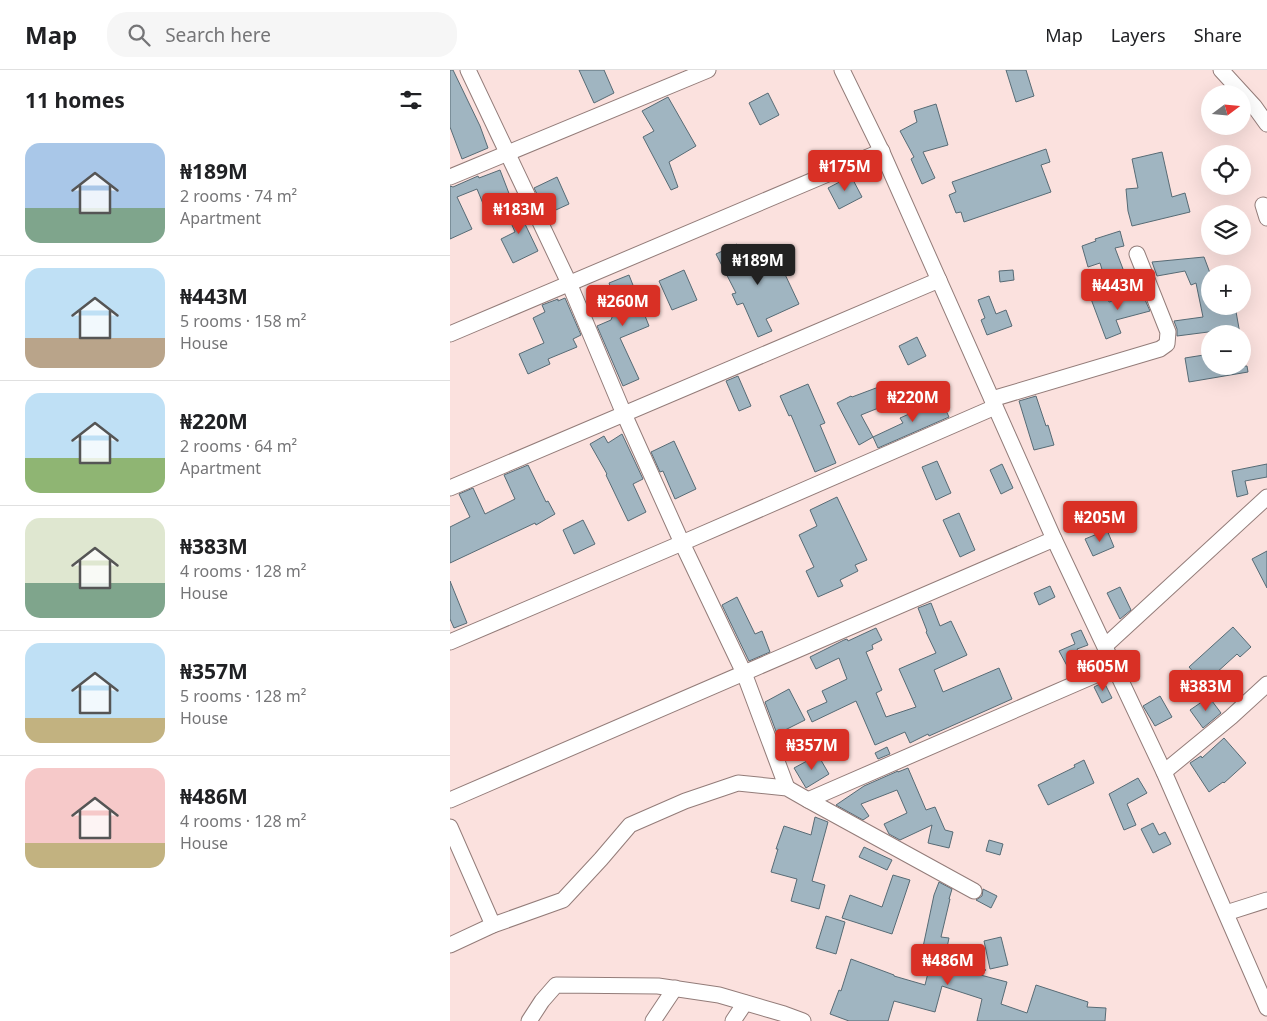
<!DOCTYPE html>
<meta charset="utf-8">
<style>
:root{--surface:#fff;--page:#f6f6f6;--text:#202124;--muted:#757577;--line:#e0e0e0;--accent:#d93025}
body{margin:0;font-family:"Noto Sans",sans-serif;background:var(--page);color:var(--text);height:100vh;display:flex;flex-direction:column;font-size:19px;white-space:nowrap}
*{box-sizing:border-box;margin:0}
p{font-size:16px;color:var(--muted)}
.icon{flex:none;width:28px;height:28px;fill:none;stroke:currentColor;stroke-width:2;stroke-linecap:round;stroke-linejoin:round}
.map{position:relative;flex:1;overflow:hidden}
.sheet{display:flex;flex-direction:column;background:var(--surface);width:450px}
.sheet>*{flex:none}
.needle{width:32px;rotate:74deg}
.tools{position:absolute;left:751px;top:15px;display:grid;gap:10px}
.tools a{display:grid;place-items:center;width:50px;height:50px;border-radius:50%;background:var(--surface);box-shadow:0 5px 20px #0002;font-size:25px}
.price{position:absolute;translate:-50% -42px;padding:0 11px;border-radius:5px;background:var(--accent);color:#fff;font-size:16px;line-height:32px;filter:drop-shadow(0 1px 2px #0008)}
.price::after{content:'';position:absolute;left:50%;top:30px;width:15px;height:11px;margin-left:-8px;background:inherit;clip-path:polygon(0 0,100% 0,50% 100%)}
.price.current{background:#222;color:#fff}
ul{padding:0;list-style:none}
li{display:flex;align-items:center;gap:15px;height:125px;padding:0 25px}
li+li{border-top:1px solid var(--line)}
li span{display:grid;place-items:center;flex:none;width:140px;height:100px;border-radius:15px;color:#555}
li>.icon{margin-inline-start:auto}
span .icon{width:60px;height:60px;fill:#fffc;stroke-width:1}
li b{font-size:21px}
h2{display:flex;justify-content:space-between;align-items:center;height:60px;padding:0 25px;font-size:21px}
header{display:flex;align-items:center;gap:30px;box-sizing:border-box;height:70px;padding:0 25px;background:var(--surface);border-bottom:1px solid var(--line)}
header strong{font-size:24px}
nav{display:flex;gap:28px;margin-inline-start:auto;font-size:18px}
.search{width:350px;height:45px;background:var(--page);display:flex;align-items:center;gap:12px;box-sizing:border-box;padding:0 18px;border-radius:20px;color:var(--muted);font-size:19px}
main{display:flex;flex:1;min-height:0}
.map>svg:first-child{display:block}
.building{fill:#a0b5c1;stroke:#576b75}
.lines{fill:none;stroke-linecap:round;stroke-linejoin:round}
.minor-casing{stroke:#937c79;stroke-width:17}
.minor{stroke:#fff;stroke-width:15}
</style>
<header>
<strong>Map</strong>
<div class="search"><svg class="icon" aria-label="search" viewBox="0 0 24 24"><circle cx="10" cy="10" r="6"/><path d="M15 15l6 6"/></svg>Search here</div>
<nav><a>Map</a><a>Layers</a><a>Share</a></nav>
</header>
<main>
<section class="sheet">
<h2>11 homes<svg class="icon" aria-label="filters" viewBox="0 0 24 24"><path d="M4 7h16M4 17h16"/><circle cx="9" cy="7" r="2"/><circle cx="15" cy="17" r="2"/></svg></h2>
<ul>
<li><span style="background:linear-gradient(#a9c7e8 65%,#7fa58c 0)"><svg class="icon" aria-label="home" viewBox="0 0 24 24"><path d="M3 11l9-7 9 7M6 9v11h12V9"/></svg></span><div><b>₦189M</b><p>2 rooms · 74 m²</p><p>Apartment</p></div></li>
<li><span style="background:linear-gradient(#bfe0f5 70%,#b9a48a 0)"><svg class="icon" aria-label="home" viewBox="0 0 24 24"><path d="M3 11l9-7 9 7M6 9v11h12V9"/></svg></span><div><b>₦443M</b><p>5 rooms · 158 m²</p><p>House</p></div></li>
<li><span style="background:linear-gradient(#bfe0f5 65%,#8fb573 0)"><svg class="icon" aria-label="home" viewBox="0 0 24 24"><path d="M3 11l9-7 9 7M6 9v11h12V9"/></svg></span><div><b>₦220M</b><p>2 rooms · 64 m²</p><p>Apartment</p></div></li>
<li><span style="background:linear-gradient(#dfe7d0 65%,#7fa58c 0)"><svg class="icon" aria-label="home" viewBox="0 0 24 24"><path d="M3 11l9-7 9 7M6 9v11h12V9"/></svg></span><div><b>₦383M</b><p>4 rooms · 128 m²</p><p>House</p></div></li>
<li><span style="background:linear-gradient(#bfe0f5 75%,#c2b280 0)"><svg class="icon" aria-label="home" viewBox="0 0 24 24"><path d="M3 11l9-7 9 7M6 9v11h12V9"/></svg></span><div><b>₦357M</b><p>5 rooms · 128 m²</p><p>House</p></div></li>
<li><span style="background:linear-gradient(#f6c9c9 75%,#c2b280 0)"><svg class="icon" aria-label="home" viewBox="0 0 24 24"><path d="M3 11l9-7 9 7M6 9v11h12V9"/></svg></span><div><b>₦486M</b><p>4 rooms · 128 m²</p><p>House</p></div></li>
</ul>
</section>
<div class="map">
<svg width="817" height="951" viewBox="0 0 817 951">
<rect width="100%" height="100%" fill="#fbe1de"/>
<!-- building -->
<g class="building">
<polygon points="0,0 3,0 30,56 38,78 12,89 0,57"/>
<polygon points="129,0 154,0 164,23 144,33"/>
<polygon points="556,0 576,0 584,26 566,32"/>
<polygon points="318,23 329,45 310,55 299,33"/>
<polygon points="218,27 246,76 219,92 228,117 221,120 193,67 204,61 192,41"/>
<polygon points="486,34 498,75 473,82 485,108 472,114 461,89 464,87 450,61 467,52 464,41"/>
<polygon points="596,79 600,92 591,95 601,122 514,152 511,142 506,143 499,125 506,122 502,112"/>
<polygon points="712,82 722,127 735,123 740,142 682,156 678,141 676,119 688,118 682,89"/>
<polygon points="50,100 60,126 34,136 27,119 7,127 22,159 0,169 0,116 3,117 28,106 29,108"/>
<polygon points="401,106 412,127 389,139 378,118"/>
<polygon points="107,107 119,134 97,144 84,118"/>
<polygon points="70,132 79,151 75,154 88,181 63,193 51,169 65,162 55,139"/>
<polygon points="670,161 674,176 665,178 673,199 654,206 650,193 638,197 632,176 646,171 645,169"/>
<polygon points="287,174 297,194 324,181 349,234 316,249 322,261 308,267 293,233 287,235 282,224 286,223 266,184"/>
<polygon points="754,187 760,203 760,236 785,236 790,264 766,264 766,261 727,266 727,259 724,251 753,247 746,213 741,215 735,201 707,206 702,192"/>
<polygon points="234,200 247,230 222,240 209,211"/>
<polygon points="563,200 564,210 550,212 549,201"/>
<polygon points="179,205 199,256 170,268 189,309 173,316 147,256 161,250 167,234 159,213"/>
<polygon points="692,223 700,241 666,250 671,263 656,269 641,229 656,224 659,232"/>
<polygon points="539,226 546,244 556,240 562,256 537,265 531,250 535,248 528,230"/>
<polygon points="115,228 131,265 123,269 127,277 98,289 100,294 78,304 69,284 94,273 83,248 95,242 92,235 108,229 108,231"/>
<polygon points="467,267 476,286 458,295 449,276"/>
<polygon points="760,284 760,296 797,296 798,302 739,312 735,288"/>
<polygon points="288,306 301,336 289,341 276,311"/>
<polygon points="358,314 375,353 370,355 386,393 365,402 341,345 339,346 330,326"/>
<polygon points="434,315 441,333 411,345 423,367 409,375 387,333 401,326 402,327"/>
<polygon points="586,326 596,356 598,355 604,375 584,380 569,331"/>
<polygon points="491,330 499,347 428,378 423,367 453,353 450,348"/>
<polygon points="172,364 193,409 183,414 196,442 178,451 156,405 157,404 140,374 154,366 158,373"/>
<polygon points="224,371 246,419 225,429 213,401 210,402 201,382"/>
<polygon points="487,391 501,423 486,430 472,397"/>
<polygon points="552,394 563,418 551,424 540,400"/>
<polygon points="817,394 817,407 795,411 798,424 787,427 782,401"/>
<polygon points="78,395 96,432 98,431 105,444 86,455 85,453 0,493 0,457 20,447 9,424 23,418 35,444 65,429 54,405"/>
<polygon points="387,427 417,490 405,495 408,501 390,510 393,516 368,527 356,501 364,497 349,465 367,456 360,440"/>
<polygon points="509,443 525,480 510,487 493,450"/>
<polygon points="133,450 145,474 124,484 113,460"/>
<polygon points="657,460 664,477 643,486 635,469"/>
<polygon points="817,481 817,518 802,489"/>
<polygon points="0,511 17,553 4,558 0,549"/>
<polygon points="600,516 605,527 589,535 584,523"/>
<polygon points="670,517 681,540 670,549 657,523"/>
<polygon points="287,527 305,564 312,561 320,582 299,591 272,535"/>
<polygon points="481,533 490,556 501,551 517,585 484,600 493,622 549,598 562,629 479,666 478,664 460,673 455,662 425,675 406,631 362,652 357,641 377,632 372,621 397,609 389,588 366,599 360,587 394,570 397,569 398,571 426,558 432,570 422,575 423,579 416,582 432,620 426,623 436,647 466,637 449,599 486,583 476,562 477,561 468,538"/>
<polygon points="783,557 801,577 790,587 787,584 754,614 739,597"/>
<polygon points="631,560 638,575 627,579 637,599 622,605 609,581 625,574 621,564"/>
<polygon points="654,612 662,628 652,633 644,617"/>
<polygon points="339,619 355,650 327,664 315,632"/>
<polygon points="710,626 722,647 705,656 693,636"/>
<polygon points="759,627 771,643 753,658 740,640"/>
<polygon points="774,668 796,693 774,713 773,712 759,722 740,693 751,686 752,688"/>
<polygon points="437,677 440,684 428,689 425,683"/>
<polygon points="368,685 379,704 356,718 344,698"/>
<polygon points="634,690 644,713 598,735 588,715 625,697 624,695"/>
<polygon points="458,698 476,740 485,737 495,760 503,762 499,778 478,773 482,755 450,770 439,764 434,754 457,743 447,720 411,734 419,746 413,750 386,735 414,716 448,701 448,702"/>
<polygon points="688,708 697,723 677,734 686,755 674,760 659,724"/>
<polygon points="365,747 378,752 362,811 375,815 369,839 341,831 347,809 321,802 328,779 326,779 334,756 361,765"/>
<polygon points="703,753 709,765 715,762 721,774 703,783 691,759"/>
<polygon points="539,770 553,774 550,785 536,781"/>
<polygon points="414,777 442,790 437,800 409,787"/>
<polygon points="443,805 460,810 442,864 392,848 400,825 432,837"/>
<polygon points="489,812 502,819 499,829 500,829 491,867 499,868 495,887 536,900 523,903 557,912 551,934 577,943 586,915 638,932 637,937 656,938 655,951 527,951 532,929 492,916 485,942 444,931 438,951 399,951 380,944 389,920 391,921 401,889 444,905 444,906 475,915 484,879 473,877 484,825"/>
<polygon points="533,819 547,826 541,838 526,830 532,826"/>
<polygon points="376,846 395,852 386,884 366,878"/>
<polygon points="551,867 558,895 540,899 534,871"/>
</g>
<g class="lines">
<defs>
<g id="minor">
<polyline points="18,0 119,213 174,344 232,473 294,603 337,718"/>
<polyline points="392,0 432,82 604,469 714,702 817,938"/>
<polyline points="771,0 804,36 817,54"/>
<polyline points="0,107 258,0"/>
<polyline points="813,135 817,148"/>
<polyline points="0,264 432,81"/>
<polyline points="542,329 710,279 717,274 718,262 687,184"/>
<polyline points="0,418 489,210"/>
<polyline points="0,572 232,473 545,337"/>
<polyline points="655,576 817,427"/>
<polyline points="714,702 781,647 817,614"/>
<polyline points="0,730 604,469"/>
<polyline points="358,730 664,597"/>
<polyline points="0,757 43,855"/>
<polyline points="776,843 817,830"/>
<polyline points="0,875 43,855 113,830 151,789 180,755 235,731 288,713 337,718 358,730 524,821"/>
<polyline points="79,951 92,931 106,915 208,916 269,925 334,944 353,951"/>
<polyline points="203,951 225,918"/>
<polyline points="283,951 295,933"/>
</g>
</defs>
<!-- minor casing -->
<use href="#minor" class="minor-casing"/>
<!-- minor -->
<use href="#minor" class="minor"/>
</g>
</svg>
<div class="tools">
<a><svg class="needle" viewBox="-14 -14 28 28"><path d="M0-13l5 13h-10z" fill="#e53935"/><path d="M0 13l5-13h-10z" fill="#757577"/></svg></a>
<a><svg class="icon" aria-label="locate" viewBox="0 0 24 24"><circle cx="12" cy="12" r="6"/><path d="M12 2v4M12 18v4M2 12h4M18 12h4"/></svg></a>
<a><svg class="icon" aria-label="layers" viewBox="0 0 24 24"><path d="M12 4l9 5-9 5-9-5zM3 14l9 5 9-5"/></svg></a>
<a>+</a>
<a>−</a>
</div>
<b class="price" style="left:395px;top:122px">₦175M</b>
<b class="price" style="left:69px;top:165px">₦183M</b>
<b class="price current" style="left:308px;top:216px">₦189M</b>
<b class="price" style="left:668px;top:241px">₦443M</b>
<b class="price" style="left:173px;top:257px">₦260M</b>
<b class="price" style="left:463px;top:353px">₦220M</b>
<b class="price" style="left:650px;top:473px">₦205M</b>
<b class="price" style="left:653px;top:622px">₦605M</b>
<b class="price" style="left:756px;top:642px">₦383M</b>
<b class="price" style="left:362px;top:701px">₦357M</b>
<b class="price" style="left:498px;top:916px">₦486M</b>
</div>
</main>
